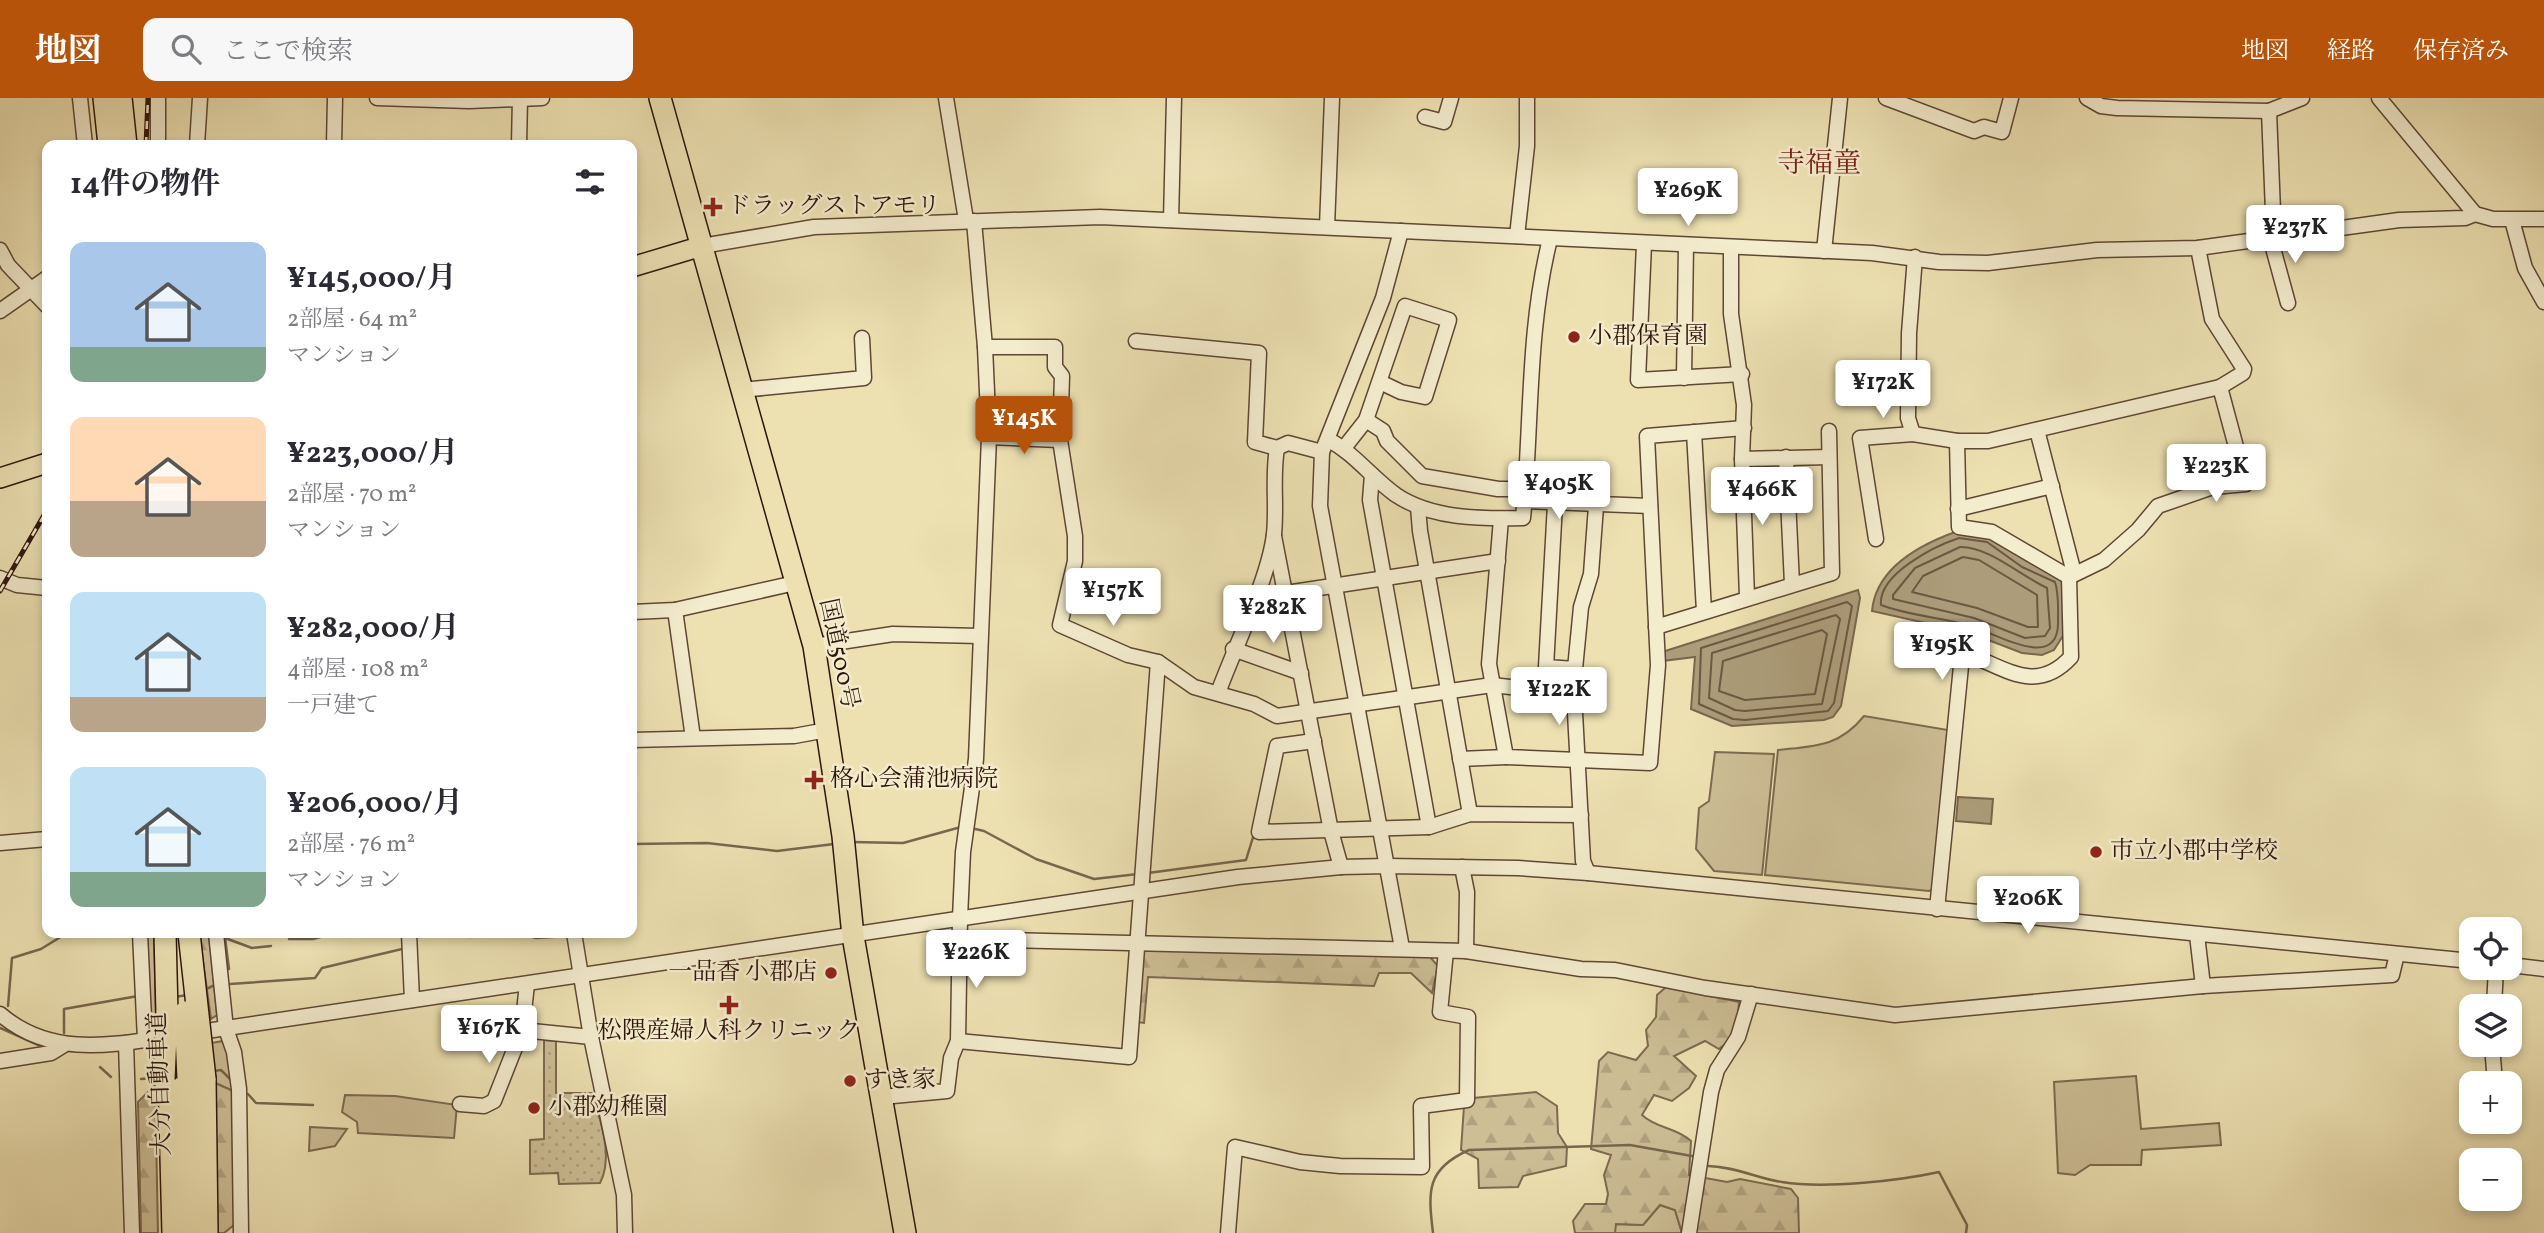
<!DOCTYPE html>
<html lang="ja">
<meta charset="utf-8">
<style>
:root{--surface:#fff;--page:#f7f7f7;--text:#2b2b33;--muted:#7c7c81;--accent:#b45309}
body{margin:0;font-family:Vollkorn,"Noto Serif JP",serif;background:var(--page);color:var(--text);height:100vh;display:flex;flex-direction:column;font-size:26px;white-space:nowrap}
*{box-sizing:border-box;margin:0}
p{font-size:23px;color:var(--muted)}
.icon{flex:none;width:38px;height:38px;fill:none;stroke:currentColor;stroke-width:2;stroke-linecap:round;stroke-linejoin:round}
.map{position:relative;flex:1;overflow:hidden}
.drawer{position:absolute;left:42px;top:42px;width:595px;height:798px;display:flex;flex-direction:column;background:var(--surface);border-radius:14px;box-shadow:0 4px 10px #0003}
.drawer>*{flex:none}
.fabs{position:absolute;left:2459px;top:819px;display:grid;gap:14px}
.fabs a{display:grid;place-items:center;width:63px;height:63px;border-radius:14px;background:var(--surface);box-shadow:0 4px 10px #0003;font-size:35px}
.price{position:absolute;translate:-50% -60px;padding:0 16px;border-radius:7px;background:#fff;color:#222;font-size:23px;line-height:46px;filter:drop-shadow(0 2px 4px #0008)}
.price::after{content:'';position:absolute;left:50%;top:42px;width:21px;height:16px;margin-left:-10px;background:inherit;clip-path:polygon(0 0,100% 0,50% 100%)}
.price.active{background:var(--accent);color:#fff}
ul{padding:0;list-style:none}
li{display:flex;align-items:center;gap:21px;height:175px;padding:0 28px}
li span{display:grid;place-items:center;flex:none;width:196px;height:140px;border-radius:14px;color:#555}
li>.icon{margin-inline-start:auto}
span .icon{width:84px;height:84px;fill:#fffc;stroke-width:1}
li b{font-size:30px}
h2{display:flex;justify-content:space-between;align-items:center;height:84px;padding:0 28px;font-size:30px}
header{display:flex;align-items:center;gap:42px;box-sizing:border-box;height:98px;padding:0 35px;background:var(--accent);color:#fff}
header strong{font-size:33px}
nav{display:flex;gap:38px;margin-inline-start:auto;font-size:24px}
.search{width:490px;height:63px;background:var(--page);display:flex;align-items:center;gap:18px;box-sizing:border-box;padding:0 24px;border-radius:14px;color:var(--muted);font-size:26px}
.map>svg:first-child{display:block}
.green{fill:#cdbe96;stroke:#7e6a50;stroke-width:2}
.forest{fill:url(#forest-firs);stroke:#7e6a50;stroke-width:2}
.park{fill:url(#park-dots);stroke:#7e6a50;stroke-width:2}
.water{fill:#ac9c79;stroke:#7a664d;stroke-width:2}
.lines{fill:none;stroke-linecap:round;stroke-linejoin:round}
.shore{stroke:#6d5842;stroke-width:2}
.stream{stroke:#7a664d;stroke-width:2.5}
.minor-casing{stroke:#5e4835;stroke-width:17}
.major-casing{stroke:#2e150b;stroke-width:22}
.highway-casing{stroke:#2e150b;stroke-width:24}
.minor{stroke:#f3eccd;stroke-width:14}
.major{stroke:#ede1b2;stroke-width:19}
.highway{stroke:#ede1b2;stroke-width:21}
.rail-casing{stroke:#2e150b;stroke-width:5}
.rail{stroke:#f3eccd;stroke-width:2.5;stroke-dasharray:8;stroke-linecap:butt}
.highway-bridge-casing{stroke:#2e150b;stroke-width:24;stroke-linecap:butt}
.highway-bridge{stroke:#ede1b2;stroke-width:21}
.poi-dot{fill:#8f2418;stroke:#f3eccd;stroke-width:2.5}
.labels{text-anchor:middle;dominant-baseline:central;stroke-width:5;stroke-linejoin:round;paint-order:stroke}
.poi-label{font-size:24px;fill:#2e150b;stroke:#f3eccd;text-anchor:start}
.street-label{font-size:24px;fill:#2e150b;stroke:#f3eccd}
.quarter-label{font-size:28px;fill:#7a1f14;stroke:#f3eccd}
</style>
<header>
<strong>地図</strong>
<div class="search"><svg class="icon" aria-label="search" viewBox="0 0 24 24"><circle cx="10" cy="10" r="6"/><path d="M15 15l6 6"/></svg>ここで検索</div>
<nav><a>地図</a><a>経路</a><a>保存済み</a></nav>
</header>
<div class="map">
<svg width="2544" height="1135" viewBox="0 0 2544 1135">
<defs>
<pattern id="forest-firs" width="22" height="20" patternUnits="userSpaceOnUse" patternTransform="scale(1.75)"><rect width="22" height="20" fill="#cdbe96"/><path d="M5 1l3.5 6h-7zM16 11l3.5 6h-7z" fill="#b0a280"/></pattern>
<pattern id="park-dots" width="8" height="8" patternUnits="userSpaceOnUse" patternTransform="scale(1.75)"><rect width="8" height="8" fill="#cdbe96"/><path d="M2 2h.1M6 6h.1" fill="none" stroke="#b0a280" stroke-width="1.8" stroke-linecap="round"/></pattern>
</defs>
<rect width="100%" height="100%" fill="#ede1b2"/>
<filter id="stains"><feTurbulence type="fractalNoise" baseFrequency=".00286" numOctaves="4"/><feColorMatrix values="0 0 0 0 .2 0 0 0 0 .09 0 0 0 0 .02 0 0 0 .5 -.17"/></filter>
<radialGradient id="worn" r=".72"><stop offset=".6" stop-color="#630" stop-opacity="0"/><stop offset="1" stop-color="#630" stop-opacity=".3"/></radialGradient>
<!-- green -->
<g class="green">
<path d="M 1864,618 L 1948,632 L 1934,790 L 1929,793 L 1765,777 L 1778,652 C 1815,648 1839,649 1864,618 Z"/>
<polygon points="1715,654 1774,656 1762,777 1714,773 1696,751 1699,710 1709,703"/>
<polygon points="223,943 230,964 233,993 213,984 211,945"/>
<polygon points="2136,978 2141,1031 2219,1025 2221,1047 2142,1052 2141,1067 2090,1067 2075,1077 2058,1075 2054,984"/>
<polygon points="345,997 395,998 457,1007 454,1040 358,1035 357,1024 342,1014"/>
<polygon points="310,1029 347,1031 335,1048 309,1053"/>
<polygon points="1660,1107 1675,1112 1682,1135 1615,1135 1615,1126 1643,1127"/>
</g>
<!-- forest -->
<g class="forest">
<polygon points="146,835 154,835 156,924 150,921"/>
<polygon points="199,835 209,835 217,917 211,921"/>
<polygon points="1143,852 1430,859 1438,868 1432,895 1411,875 1379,875 1374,888 1148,879 1144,925 1136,924"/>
<path d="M 1666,889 L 1739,904 C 1738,923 1735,940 1719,951 L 1705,943 L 1674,958 L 1696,978 L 1689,990 L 1672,1003 L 1654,997 L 1642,1017 C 1657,1031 1676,1029 1691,1043 L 1689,1077 L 1727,1084 L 1740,1081 L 1791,1091 L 1798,1100 L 1799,1135 L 1682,1135 L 1675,1112 L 1660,1107 L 1643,1127 L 1616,1126 L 1615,1135 L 1575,1135 L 1573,1123 L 1585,1106 L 1606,1106 L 1608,1096 L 1604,1077 L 1611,1057 L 1591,1051 L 1599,963 L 1608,954 L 1636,962 L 1648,948 L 1646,932 L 1656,919 L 1657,897 Z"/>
<polygon points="213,984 233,993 234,1127 224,1135 218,1135"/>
<polygon points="155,987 158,1135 141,1135 138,1004"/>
<polygon points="1536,994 1557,1008 1558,1035 1567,1049 1566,1068 1523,1078 1518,1089 1479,1090 1478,1061 1461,1052 1464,1008 1473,1000"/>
</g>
<!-- park -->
<path class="park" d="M 544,942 L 556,943 L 556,995 L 593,995 C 600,1024 614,1059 600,1085 L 559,1086 L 558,1075 L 530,1076 L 530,1042 L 544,1041 Z"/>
<!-- water -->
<g class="water">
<path d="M 1958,433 L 1990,438 L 2026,462 L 2057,477 L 2063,485 L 2066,533 L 2054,552 L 2042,557 L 2022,555 L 1970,535 L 1872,513 C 1876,469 1921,446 1958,433 Z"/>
<polygon points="1858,492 1860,500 1841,608 1833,619 1824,622 1732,628 1691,611 1695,559 1662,563 1662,554"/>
<polygon points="1958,699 1993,701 1991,726 1956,723"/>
</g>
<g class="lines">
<!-- shore -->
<g class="shore">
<path d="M 1959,440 L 1987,444 L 2022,469 L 2055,484 C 2059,496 2058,510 2058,522 C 2060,576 1996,535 1971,528 C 1942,519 1909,518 1881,507 C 1878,476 1935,448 1959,440 Z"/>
<path d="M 1960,449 C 1988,448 2021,478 2047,490 L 2050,530 L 2045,538 L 2025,540 L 1974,520 L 1893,501 L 1893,497 L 1915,470 Z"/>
<polygon points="1963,459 1979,462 2037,497 2038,529 2028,529 1977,510 1912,494 1923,478"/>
<polygon points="1847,504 1852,508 1834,605 1828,613 1745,622 1733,621 1699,606 1701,550"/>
<polygon points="1836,517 1840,521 1822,606 1745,613 1735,612 1709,600 1712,555"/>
<polygon points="1822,532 1827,536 1815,596 1745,602 1719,593 1723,563"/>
</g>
<!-- stream -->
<g class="stream">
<polyline points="971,730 984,733 1036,761 1094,781 1138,776"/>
<polyline points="851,744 903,745 961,729"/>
<polyline points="632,746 707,745 777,753 834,746"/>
<polyline points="1148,775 1246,762 1254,736"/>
<polyline points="520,835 536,840 568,838"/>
<polyline points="470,839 494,835"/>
<polyline points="289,841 313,841 335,835"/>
<polyline points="229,871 225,840 252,850 271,848"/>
<polyline points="230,886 315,880 322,870 402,851"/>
<polyline points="204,892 215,887"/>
<polyline points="174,899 188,897"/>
<polyline points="8,908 12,860 41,851 67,835"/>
<polyline points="0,930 43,949"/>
<polyline points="64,935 64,911 138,898"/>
<polyline points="100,969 111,979"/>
<polyline points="214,973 221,972 231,982"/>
<polyline points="141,981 155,980"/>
<polyline points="248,996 256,1005 313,1007"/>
<path d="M 1708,1068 C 1737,1069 1756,1080 1782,1084 C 1824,1091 1898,1083 1939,1074 L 1967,1127 L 1966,1135"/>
<path d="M 1433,1135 C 1428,1093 1426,1071 1469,1052 L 1630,1047 L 1692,1058"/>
</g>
<defs>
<g id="minor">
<polyline points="80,0 85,47"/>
<polyline points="158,0 158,47"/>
<polyline points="377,0 469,3 542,0"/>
<polyline points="946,0 966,122"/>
<polyline points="1886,0 1974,33 1984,29 2002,34 2011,0"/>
<polyline points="2087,0 2101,8 2117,10 2269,13"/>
<polyline points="2379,0 2475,116 2493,121 2544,121"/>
<polyline points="1425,19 1444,24 1451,0"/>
<polyline points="197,47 200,0"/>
<polyline points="334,47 335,0"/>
<polyline points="519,47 520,0"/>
<polyline points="1171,122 1174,0"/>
<polyline points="2512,122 2525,170 2544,204"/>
<polyline points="1327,129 1332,0"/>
<polyline points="1401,133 1383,200 1322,354 1320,408 1402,850"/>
<polyline points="1517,138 1527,48 1527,0"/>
<polyline points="2270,139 2288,205"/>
<polyline points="2274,139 2269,13 2302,0"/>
<polyline points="1644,146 1638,282 1742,276"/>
<polyline points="702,148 814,129 1100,119 1872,155 1939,164 1988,165 2097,152 2198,150 2399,122 2465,120 2475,116"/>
<polyline points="1731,149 1731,216 1744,307 1742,361 1747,499"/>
<polyline points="0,152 8,167 47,208"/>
<polyline points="1824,153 1840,0"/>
<polyline points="1915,159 1909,235 1908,320 1913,336 1957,343 1988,343 2220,289 2243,275 2244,271 2212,221 2198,150"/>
<polyline points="0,213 47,180"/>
<polyline points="1136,243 1259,255 1255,344 1277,350"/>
<polyline points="985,249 1055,249 1055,269 1062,278 1060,342 1075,438 1075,463 1060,527 1128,557 1158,564 1194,589 1254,606 1277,618 1492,587 1574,596 1583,763 1588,775"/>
<polyline points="1684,280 1686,147"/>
<polyline points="742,292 864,280 862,240"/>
<polyline points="1366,322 1383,333 1387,343 1422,378 1498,391 1525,391"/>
<polyline points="2037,332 2074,475"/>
<polyline points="1694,334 1704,513"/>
<polyline points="989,339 1060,342"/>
<path d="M 1329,342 C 1355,356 1372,380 1396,397 C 1432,421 1481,421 1523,420 C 1532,326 1527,233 1550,141"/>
<polyline points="1957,343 1959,429 1992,434 2069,479"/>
<polyline points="1344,350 1366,322 1405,208 1449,222 1425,299 1401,294 1380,284"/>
<polyline points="1786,359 1792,486"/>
<polyline points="1742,361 1829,359"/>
<polyline points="1372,377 1370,402 1429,729"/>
<polyline points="1524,403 1650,408"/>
<polyline points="1555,406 1546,569 1575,571 1581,509 1591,476 1596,408"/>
<polyline points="1418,409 1420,433 1470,716"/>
<polyline points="1958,411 2052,388"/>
<polyline points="1501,421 1489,566 1506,659 1650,665 1658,567 1647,338 1744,330"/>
<polyline points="1274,438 1331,733 1341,769"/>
<polyline points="1876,441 1860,340 1913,336"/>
<polyline points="2069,479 2104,462 2138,432 2158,408 2213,389 2246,386 2220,289"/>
<polyline points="0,480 17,487 47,490"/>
<polyline points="1286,495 1498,463"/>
<polyline points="675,512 693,640"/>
<polyline points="632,514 675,512 795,485"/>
<polyline points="1656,529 1832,475 1829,333"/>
<polyline points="814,548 893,536 980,538"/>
<polyline points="1233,551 1301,575"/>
<path d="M 1218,595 C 1234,551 1269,480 1274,436 C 1277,407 1272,379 1277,350 L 1288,345 L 1322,354"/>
<polyline points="632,642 794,638 827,632"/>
<polyline points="1314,643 1277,648 1259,734 1429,729 1470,716 1581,717"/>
<polyline points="1460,661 1506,659"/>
<polyline points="0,745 47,741"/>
<polyline points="1462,769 1467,794 1466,853"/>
<path d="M 1937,811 L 1962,558 L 1967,556 C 2006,570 2036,597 2071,559 L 2069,479"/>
<polyline points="140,835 145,942"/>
<polyline points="216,835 226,931 234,954 239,991 241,1135"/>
<polyline points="409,835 412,902"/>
<polyline points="574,835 591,939"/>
<polyline points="2197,837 2203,888"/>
<polyline points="959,841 1466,853 1581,871 1615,872 1705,890 1895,917 2203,888 2392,877 2397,856"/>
<polyline points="2510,867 2544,871"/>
<polyline points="527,886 522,932 591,939 624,1097 625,1135"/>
<polyline points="2494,908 2496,870"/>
<path d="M 0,916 C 51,960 112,947 173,938"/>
<polyline points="193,935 1238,779 1341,769 1387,768 1518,770 1588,775 2471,863"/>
<polyline points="958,943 1129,959 1158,564"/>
<polyline points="126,945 132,1135"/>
<polyline points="2492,947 2495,985"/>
<polyline points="0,963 51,955 64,947"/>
<polyline points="882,999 947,993 951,960 958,943 960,820 963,754 976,661 989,339 985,249 974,123"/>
<polyline points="460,1006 484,1008 494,1003 522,932"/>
<polyline points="1228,1135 1235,1049 1300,1064 1340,1068 1422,1069 1421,1008 1467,1002 1468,919 1440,914 1446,853"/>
<polyline points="1689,1135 1711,994 1717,972 1738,939 1751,896"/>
</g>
<g id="major">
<polyline points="632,169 702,148"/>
<polyline points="0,380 47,365"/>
</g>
<g id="highway">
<polyline points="104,0 109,47"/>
<polyline points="121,0 126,47"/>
<polyline points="660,0 814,548 843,738 853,838 905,1135"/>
<polyline points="165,835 167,915"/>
<polyline points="188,980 191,1135"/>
<polyline points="169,981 173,1135"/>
<polyline points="205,981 207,1135"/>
</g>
</defs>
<!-- minor casing -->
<use href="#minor" class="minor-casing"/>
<!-- major casing -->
<use href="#major" class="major-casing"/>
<!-- highway casing -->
<use href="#highway" class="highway-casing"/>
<!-- minor -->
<use href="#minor" class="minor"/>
<!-- major -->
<use href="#major" class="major"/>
<!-- highway -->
<use href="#highway" class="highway"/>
<defs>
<g id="rail">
<polyline points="146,47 148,0"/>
<polyline points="0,493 47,412"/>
</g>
</defs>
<!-- rail casing -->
<use href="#rail" class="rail-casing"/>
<!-- rail -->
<use href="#rail" class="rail"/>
<defs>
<g id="highway-bridge">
<polyline points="189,835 205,981"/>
<polyline points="185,914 188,980"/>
<polyline points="164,981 167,915"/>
</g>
</defs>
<!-- highway-bridge casing -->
<use href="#highway-bridge" class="highway-bridge-casing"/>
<!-- highway-bridge -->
<use href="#highway-bridge" class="highway-bridge"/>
</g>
<!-- markers -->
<g class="poi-dot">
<path d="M709.5 98.5h7v7h7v7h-7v7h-7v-7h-7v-7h7z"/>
<circle cx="1574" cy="239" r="7"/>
<path d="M810.5 671.5h7v7h7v7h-7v7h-7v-7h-7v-7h7z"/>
<circle cx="2096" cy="754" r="7"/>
<circle cx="831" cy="875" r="7"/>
<path d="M725.5 896.5h7v7h7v7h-7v7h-7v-7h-7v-7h7z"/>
<circle cx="850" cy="983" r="7"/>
<circle cx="534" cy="1010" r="7"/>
</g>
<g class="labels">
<!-- poi labels -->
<g class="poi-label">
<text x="727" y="109">ドラッグストアモリ</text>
<text x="1588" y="239">小郡保育園</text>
<text x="830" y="682">格心会蒲池病院</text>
<text x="2110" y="754">市立小郡中学校</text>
<text x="817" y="875" text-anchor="end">一品香 小郡店</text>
<text x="729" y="934" text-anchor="middle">松隈産婦人科クリニック</text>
<text x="864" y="983">すき家</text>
<text x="548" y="1010">小郡幼稚園</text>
</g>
<!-- street labels -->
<g class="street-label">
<text transform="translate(838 556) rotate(78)">国道500号</text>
<text transform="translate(161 986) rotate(-92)">大分自動車道</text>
</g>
<!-- quarter labels -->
<g class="quarter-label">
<text x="1819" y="66">寺福童</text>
</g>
</g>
<rect width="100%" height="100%" filter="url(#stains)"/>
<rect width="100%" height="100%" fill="url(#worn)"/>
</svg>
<div class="fabs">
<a><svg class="icon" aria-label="locate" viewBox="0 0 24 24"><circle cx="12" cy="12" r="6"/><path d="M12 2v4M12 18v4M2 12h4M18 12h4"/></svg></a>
<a><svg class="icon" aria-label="layers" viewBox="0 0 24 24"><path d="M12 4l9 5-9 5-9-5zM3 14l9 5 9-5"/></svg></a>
<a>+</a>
<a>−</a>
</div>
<b class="price" style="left:1688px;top:130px">¥269K</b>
<b class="price" style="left:2295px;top:167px">¥237K</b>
<b class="price" style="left:1883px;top:322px">¥172K</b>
<b class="price active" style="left:1024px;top:358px">¥145K</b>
<b class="price" style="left:2216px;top:406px">¥223K</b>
<b class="price" style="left:1559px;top:423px">¥405K</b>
<b class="price" style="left:1762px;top:429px">¥466K</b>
<b class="price" style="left:1113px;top:530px">¥157K</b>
<b class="price" style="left:1273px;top:547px">¥282K</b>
<b class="price" style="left:1942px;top:584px">¥195K</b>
<b class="price" style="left:1559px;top:629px">¥122K</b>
<b class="price" style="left:2028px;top:838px">¥206K</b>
<b class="price" style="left:976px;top:892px">¥226K</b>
<b class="price" style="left:489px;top:967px">¥167K</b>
<section class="drawer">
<h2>14件の物件<svg class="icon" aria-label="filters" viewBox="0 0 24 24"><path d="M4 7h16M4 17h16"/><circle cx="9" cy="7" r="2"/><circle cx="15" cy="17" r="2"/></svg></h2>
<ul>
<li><span style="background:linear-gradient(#a9c7e8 75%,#7fa58c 0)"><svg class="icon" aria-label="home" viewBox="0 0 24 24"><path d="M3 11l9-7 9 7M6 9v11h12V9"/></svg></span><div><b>¥145,000/月</b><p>2部屋 · 64 m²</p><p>マンション</p></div></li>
<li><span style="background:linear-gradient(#ffd9b3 60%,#b9a48a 0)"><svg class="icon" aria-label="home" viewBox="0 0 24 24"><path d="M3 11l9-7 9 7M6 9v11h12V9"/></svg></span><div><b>¥223,000/月</b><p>2部屋 · 70 m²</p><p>マンション</p></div></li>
<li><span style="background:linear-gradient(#bfe0f5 75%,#b9a48a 0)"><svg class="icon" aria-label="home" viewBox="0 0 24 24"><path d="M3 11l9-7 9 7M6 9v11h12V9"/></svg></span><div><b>¥282,000/月</b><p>4部屋 · 108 m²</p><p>一戸建て</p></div></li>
<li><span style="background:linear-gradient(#bfe0f5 75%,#7fa58c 0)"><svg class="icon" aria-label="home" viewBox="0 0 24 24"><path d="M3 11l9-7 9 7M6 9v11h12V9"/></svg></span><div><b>¥206,000/月</b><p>2部屋 · 76 m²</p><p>マンション</p></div></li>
</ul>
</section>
</div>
